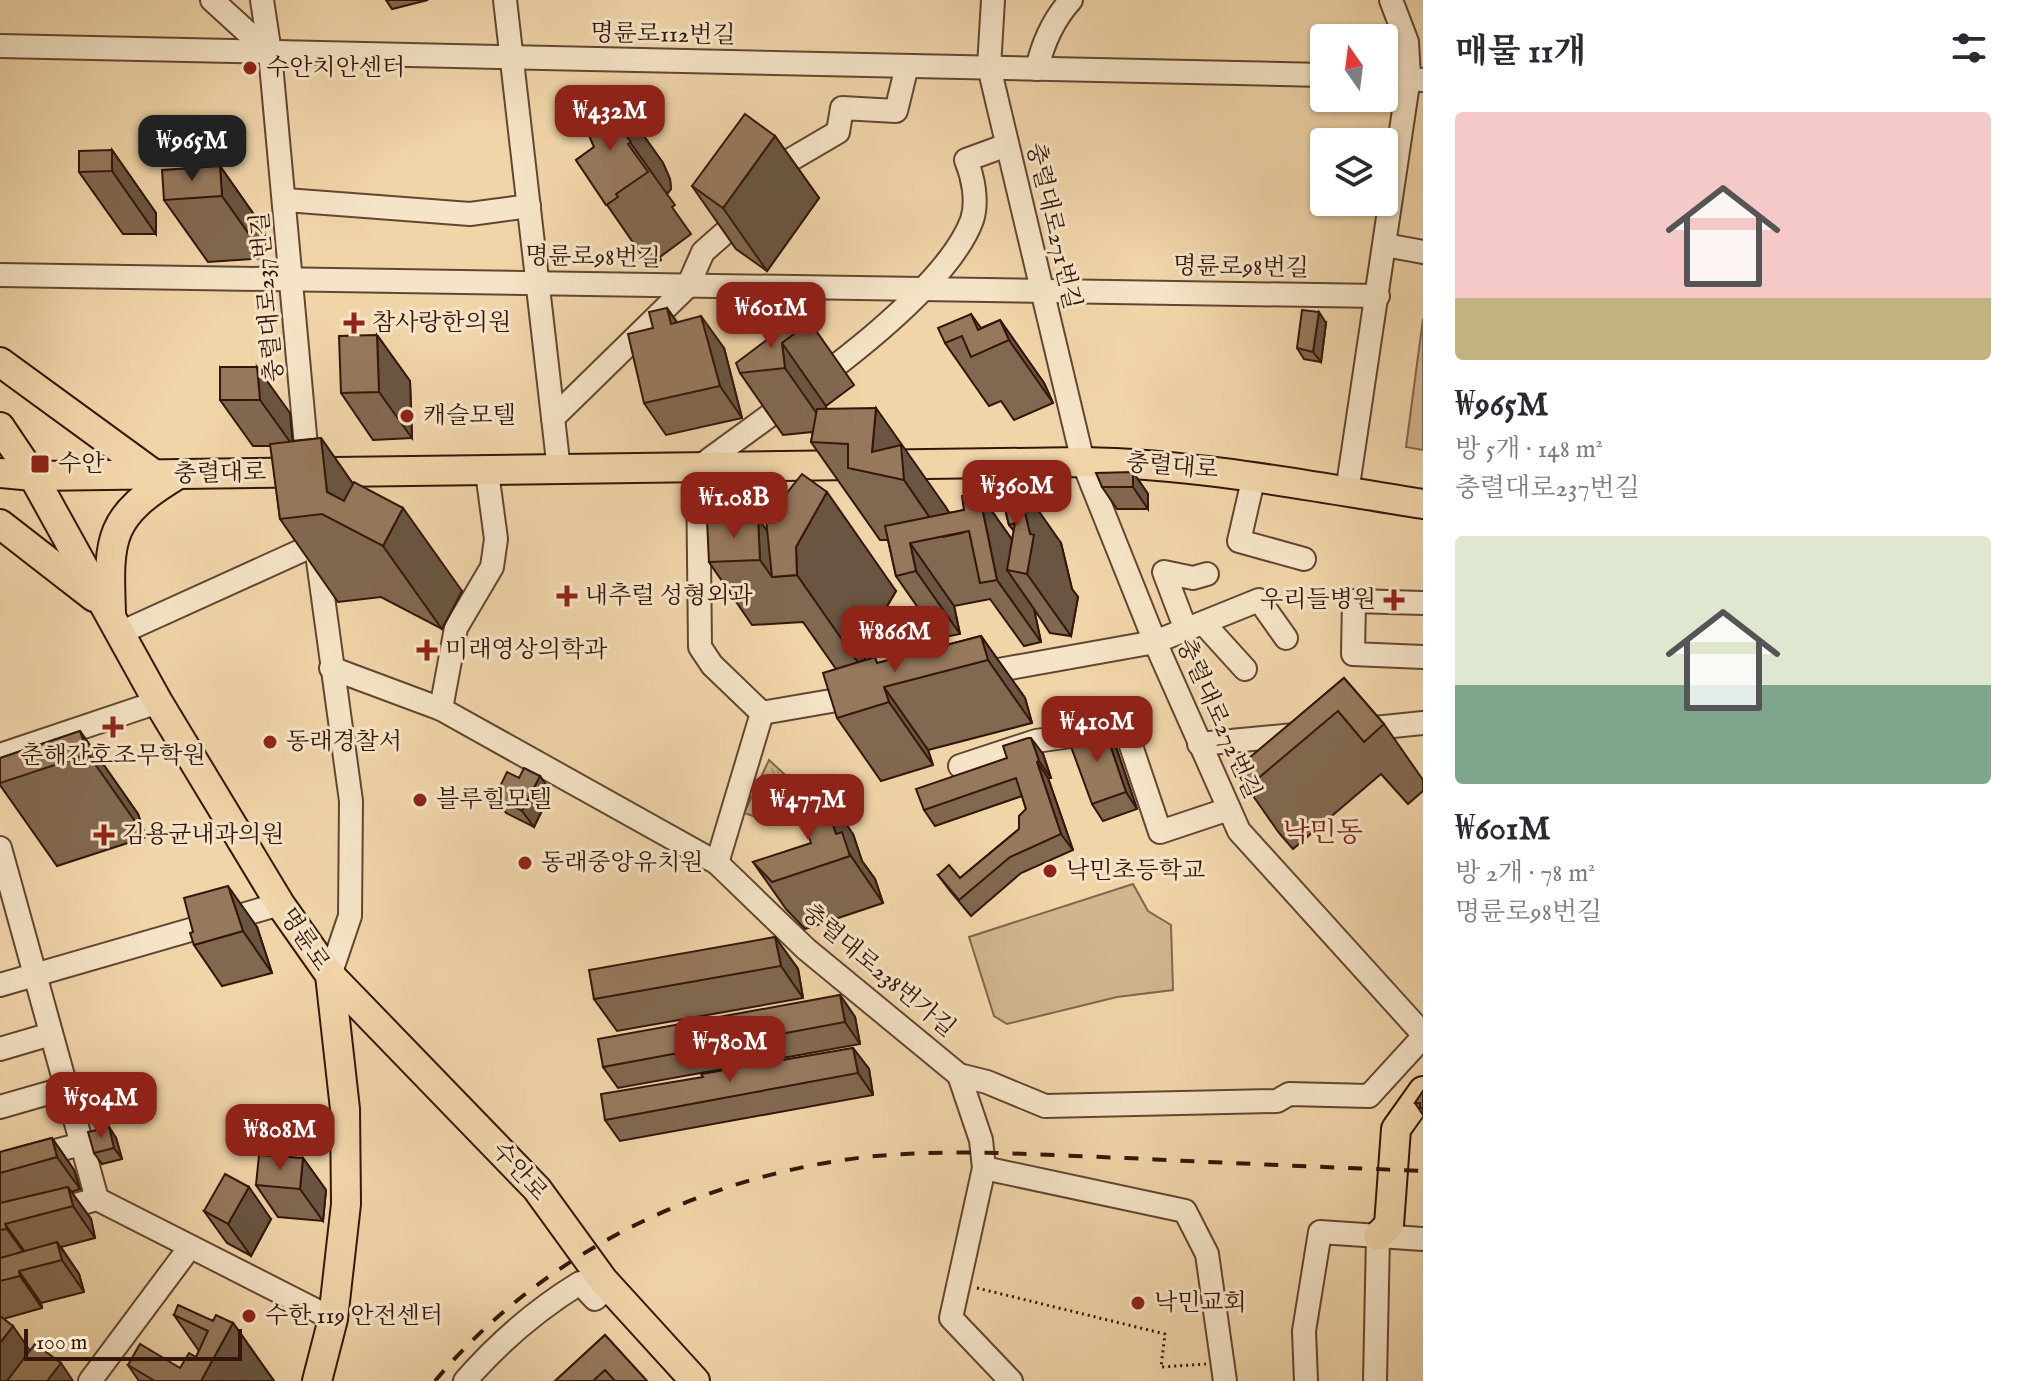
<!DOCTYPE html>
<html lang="ko">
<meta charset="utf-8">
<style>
:root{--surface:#fff;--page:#f2f2f3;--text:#2b2b33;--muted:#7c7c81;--accent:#8f2418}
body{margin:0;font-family:"IM FELL English","Noto Serif KR",serif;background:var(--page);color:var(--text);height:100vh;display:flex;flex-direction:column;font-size:30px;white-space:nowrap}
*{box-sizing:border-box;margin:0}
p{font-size:26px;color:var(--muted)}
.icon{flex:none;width:44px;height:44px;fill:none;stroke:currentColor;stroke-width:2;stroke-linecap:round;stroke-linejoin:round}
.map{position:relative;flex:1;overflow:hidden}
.side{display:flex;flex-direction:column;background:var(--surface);width:600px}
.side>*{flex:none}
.needle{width:52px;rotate:346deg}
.tools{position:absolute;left:1310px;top:24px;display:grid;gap:16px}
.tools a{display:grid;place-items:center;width:88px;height:88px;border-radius:8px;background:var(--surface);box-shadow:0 2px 6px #0004;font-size:40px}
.scale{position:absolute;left:24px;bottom:20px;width:218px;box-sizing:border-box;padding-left:8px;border:4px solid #34160b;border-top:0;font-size:22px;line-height:28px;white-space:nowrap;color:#34160b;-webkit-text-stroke:6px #f5e4c7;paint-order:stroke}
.price{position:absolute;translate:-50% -68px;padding:0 18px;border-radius:16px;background:var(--accent);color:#fff;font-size:26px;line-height:52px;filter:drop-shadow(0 2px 4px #0008)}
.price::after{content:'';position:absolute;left:50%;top:48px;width:24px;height:18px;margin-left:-12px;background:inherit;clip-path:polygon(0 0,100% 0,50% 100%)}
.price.on{background:#222;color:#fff}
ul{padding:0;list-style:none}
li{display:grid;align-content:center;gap:16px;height:424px;padding:0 32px}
li span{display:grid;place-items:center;height:248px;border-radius:8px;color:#555}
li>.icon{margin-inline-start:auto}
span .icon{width:144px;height:144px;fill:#fffc;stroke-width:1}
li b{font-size:34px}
h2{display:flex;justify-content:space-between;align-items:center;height:96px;padding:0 32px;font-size:34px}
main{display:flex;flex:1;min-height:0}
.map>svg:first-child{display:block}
.grass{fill:#d0b58e;stroke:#82664c;stroke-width:2}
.park{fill:url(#park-tufts);stroke:#82664c;stroke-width:2}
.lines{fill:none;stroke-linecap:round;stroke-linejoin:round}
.minor-casing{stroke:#634632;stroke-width:26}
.major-casing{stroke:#34160b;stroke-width:32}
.path{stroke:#34160b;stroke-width:3;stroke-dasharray:2 4;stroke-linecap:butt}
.minor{stroke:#f5e4c7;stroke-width:22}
.major{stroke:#f0d5a9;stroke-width:28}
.rail{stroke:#34160b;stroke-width:4;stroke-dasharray:14 14;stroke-linecap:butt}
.wall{fill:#816850;stroke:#34160b;stroke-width:2}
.shaded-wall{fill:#695541;stroke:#34160b;stroke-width:2}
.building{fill:#96795d;stroke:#34160b;stroke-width:2}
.poi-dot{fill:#8f2418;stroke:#f5e4c7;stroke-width:3}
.labels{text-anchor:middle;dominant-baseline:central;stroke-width:6;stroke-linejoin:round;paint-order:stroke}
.street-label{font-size:24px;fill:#34160b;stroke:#f5e4c7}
.poi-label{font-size:24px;fill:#34160b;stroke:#f5e4c7;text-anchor:start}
.quarter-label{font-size:28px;fill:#7a1f14;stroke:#f5e4c7}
</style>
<main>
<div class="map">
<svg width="1423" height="1381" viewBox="0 0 1423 1381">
<defs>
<pattern id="park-tufts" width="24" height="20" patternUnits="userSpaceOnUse" patternTransform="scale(2)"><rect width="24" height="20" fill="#d0b58e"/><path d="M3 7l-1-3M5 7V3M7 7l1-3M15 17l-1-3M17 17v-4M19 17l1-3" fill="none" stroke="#b39b79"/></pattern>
</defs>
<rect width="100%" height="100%" fill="#f0d5a9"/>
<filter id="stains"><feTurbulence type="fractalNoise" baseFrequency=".0025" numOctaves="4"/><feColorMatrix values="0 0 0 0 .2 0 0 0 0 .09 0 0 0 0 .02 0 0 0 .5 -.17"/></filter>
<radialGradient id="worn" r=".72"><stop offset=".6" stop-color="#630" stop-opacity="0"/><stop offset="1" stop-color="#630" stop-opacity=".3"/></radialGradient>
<!-- grass -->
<g class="grass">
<polygon points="1423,319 1423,450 1406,447"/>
<polygon points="1133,884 1148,911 1171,925 1173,990 1117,997 1007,1024 994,1016 969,937"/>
</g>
<!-- park -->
<polygon class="park" points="769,760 794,783 780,825 744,813"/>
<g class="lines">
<defs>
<g id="minor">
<polyline points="212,0 270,53 308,468"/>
<polyline points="262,0 270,53"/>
<polyline points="505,0 559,470"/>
<polyline points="993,0 989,67 1083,462 1155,642 1239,831 1423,1034"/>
<polyline points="0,46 1324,75"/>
<path d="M 1037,69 C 1043,42 1053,20 1071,0"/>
<polyline points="1384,77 1422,80"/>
<polyline points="768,173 838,132 842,108 896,111 907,66"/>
<polyline points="286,200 470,214 529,206"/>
<polyline points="1385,245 1423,252"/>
<polyline points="0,275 1378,296"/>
<polyline points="553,418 688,286 703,252 746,214"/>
<polyline points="1254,476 1239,541 1304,559"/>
<polyline points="1347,492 1409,77 1407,42 1391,0"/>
<polyline points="316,546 351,801 350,916 330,975"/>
<polyline points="1423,603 1354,601 1353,654 1423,657"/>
<polyline points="1205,625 1245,669"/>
<polyline points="1186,630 1164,572 1193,578 1207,574"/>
<polyline points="120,633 316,544"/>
<polyline points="331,668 441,709 717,863 806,949 959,1075 987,1082 1045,1106 1277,1101 1289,1094 1369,1096 1423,1037"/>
<polyline points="976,674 1155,642 1259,600 1286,638"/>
<polyline points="441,709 456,628 492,567 496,539 487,472"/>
<polyline points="762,713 860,696"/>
<polyline points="1355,730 1423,723"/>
<polyline points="1199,744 1305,734"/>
<polyline points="0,755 158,702"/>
<polyline points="960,766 1036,741 1125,728 1160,832 1229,809"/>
<polyline points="0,848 97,1199"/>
<path d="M 717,863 L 762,713 L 712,665 L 700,647 L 698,468 C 770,413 942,302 972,220 C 978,201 973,177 966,160 L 1007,145"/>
<polyline points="0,985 280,904"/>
<polyline points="0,1049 51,1034"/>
<polyline points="959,1075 981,1140 984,1168 951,1318 1011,1381"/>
<polyline points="0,1107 66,1088"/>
<polyline points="0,1166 81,1144"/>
<polyline points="984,1168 1185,1211 1207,1254 1225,1381"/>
<polyline points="0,1226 97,1199 333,1319"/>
<polyline points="90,1381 190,1247"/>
<path d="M 465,1381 C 499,1342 536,1310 580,1283 L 595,1299 L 609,1287"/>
<polyline points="1306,1381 1304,1331 1320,1232 1423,1239"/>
<polyline points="1375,1381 1378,1236"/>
</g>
<g id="major">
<polyline points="0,362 155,475"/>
<polyline points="0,427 33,476 158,702 280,904 330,975 345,1109 346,1204 333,1319 317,1381"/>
<path d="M 0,473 L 33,476 L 1083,462 C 1198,464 1309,486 1423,504"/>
<polyline points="0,524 94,597"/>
<path d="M 111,612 C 108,537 109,516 177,475"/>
<polyline points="330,975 537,1189 603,1280 695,1381"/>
<polyline points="1378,1236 1389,1225 1396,1129 1423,1091"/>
</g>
</defs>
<!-- minor casing -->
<use href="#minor" class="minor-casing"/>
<!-- major casing -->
<use href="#major" class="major-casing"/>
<!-- path -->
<polyline class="path" points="977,1288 1165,1334 1161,1367 1206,1364"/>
<!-- minor -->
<use href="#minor" class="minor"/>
<!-- major -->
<use href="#major" class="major"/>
<!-- rail -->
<path class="rail" d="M 435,1381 C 542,1253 702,1176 866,1157 C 952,1148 1040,1155 1126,1158 C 1225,1163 1324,1167 1423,1171"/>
</g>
<!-- wall -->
<g class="wall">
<polygon points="386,0 428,0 392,9"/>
<polygon points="619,101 663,163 670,179 671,189 667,194 675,205 672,207 691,234 660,257 661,260 650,267 576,160 594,147"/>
<polygon points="775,136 819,198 767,271 736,249 692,186"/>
<polygon points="112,150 156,213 156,234 123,234 79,172"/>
<polygon points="220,166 264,229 266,258 208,262 164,200"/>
<polygon points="667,308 677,322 724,348 742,418 666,435 644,403 653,328"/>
<polygon points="971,314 981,328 1000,320 1044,383 1053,403 1014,420 1001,401 989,406 945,343"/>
<polygon points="810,322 854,385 826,406 826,408 945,506 949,513 964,510 979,493 1012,540 1014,531 1009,525 999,484 1061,543 1072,589 1078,597 1071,636 1050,633 1034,609 1041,642 1024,646 990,599 954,606 960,634 939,638 896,576 888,540 880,540 811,442 813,432 783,435 740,373"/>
<polygon points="1326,323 1321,362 1304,359 1297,348"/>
<polygon points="377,335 410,381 412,438 373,440 341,393"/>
<polygon points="220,367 290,413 292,441 321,438 353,484 462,591 442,629 381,597 338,602 280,519 271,446 253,446 220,400"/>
<polygon points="1133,472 1148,494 1148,509 1117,509 1102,487"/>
<polygon points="767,530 896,591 864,645 865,660 879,663 981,636 1025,698 1032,723 928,750 933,765 881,781 837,718 836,669 803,622 752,625 709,562"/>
<polygon points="1344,678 1384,724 1423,780 1423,791 1408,804 1381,774 1293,849 1279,833 1235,770"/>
<polygon points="1104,727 1115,744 1137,809 1103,821 1092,804"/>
<polygon points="80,731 138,814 146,837 57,866 0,785 0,758"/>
<polygon points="1043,754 1051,778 1048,778 1073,850 1021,873 971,916 950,891 938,875 960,878 1019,829 1026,809 1022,796 935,826 924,810"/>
<polygon points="540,776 551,792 534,827 506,813 495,797 519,778"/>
<polygon points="853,834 862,861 875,879 883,903 805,929 786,909 753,862"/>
<polygon points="257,927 272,973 222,986 194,945"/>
<polygon points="775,937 798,969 803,998 617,1031 594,999"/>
<polygon points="840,995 855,1017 860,1044 618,1088 603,1067"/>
<polygon points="853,1048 869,1069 873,1095 620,1141 605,1120 703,1077"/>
<polygon points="1423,1091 1423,1115 1415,1103"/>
<polygon points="109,1127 116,1138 122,1159 102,1164 94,1153"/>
<polygon points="52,1138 74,1170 80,1189 71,1192 91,1219 95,1238 61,1247 79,1274 84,1292 41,1303 42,1308 3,1319 30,1351 0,1381 0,1152"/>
<polygon points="303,1158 326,1190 323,1221 278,1217 256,1185"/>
<polygon points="204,1211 271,1219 251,1256 227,1243"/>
<polygon points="174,1315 233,1323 274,1381 139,1381 128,1365 180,1368 196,1357 199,1351"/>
<polygon points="605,1335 647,1381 555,1381"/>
</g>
<!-- shaded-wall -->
<g class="shaded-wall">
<polygon points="619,101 663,163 670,179 671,189 667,194 623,132"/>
<polygon points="775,136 819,198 767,271 723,208"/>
<polygon points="112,150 156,213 156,234 112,171"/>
<polygon points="220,166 264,229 266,258 222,196"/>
<polygon points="667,308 689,340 671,324"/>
<polygon points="1319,312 1326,323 1321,362 1313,352"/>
<polygon points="701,316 724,348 742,418 720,386"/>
<polygon points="1000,320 1044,383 1053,403 1009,340"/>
<polygon points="377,335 410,381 412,438 379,392"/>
<polygon points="782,343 826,406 829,431 785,368"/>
<polygon points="257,367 290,413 293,446 260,400"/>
<polygon points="876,408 945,506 962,533 943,537 904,480 872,452"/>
<polygon points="321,438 379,521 327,492"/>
<polygon points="1133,472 1148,494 1148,509 1133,487"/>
<polygon points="1017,480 1061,543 1072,589 1078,597 1071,636 1027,574 1030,534"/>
<polygon points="827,492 896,591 864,645 866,674 797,575 772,577 760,560 758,518 797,573 796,547"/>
<polygon points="979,493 1023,555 1007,570 1034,609 1041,642 997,580"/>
<polygon points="403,508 462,591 442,629 383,546"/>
<polygon points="910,543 954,606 960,634 916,571"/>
<polygon points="981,636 1025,698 1032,723 988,660"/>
<polygon points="884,687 928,750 933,765 889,702"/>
<polygon points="1104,727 1115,744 1137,809 1126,792"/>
<polygon points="80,731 138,814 146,837 88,754"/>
<polygon points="1031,738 1043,754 1051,778 1039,761"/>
<polygon points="1037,762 1048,778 1073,850 1061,834"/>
<polygon points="540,776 551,792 534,827 522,811"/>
<polygon points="820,787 853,834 862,861 875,879 883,903 836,834"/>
<polygon points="228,886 257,927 272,973 243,931"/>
<polygon points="775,937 798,969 803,998 781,966"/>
<polygon points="840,995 855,1017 860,1044 845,1022"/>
<polygon points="853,1048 869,1069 873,1095 858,1073"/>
<polygon points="109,1127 116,1138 122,1159 114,1148"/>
<polygon points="52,1138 74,1170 80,1189 57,1157"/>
<polygon points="303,1158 326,1190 323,1221 300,1189"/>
<polygon points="68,1187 91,1219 95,1238 73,1206"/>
<polygon points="249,1187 271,1219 251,1256 228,1224"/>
<polygon points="5,1224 28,1256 29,1260 7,1229"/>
<polygon points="57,1242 79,1274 84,1292 62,1260"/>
<polygon points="19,1271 41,1303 42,1308 20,1276"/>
<polygon points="233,1323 274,1381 201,1381"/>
<polygon points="13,1326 35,1358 18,1381 0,1381 0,1343"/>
<polygon points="61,1363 73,1381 47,1381"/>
</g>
<!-- building -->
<g class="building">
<polygon points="619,101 626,116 628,126 623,132 631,142 628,144 648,172 616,194 618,197 606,205 576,160 594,147 581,117"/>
<polygon points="745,114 775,136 723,208 692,186"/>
<polygon points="112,150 112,171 79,172 79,151"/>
<polygon points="220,166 222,196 164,200 162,170"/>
<polygon points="667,308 671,324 701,316 720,386 644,403 628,334 653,328 649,312"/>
<polygon points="1302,310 1319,312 1313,352 1297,348"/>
<polygon points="803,313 810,322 782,343 785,368 740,373 736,363"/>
<polygon points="971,314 978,330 1000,320 1009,340 971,357 962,336 945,343 938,328"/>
<polygon points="377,335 379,392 341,393 339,336"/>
<polygon points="220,367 257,367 260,400 220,400"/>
<polygon points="876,408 872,452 901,445 904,480 848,468 848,444 811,442 817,409"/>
<polygon points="321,438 327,492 344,501 354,482 403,508 383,546 322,514 280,519 270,444"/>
<polygon points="1133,472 1133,487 1102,487 1096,473"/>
<polygon points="802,474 827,492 796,547 797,575 772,577 766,519"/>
<polygon points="1017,480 1030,534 1034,535 1027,574 1007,570 1015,523 1009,525 999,484"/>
<polygon points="979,493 997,580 980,583 969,531 910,543 916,571 896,576 885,526 964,510 962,496"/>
<polygon points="758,518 760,560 709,562 707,520"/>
<polygon points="981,636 988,660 884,687 889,702 837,718 823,673 875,657 877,663"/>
<polygon points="1344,678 1384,724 1364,742 1338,711 1249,786 1235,770"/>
<polygon points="1104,727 1126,792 1092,804 1066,733"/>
<polygon points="80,731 88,754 0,783 0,758"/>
<polygon points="1028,738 1031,738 1039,761 1037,762 1061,834 1010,857 959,900 938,875 949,865 960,878 1019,829 1019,816 1026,809 1016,778 924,810 916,789 1007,758 1003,746"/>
<polygon points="524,768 540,776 522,811 495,797 507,772 519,778"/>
<polygon points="820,787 836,834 842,832 850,856 772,882 753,862 811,843 795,795"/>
<polygon points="228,886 243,931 194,945 190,933 193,932 184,898"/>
<polygon points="775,937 781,966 594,999 589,970"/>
<polygon points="840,995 845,1022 603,1067 598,1039"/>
<polygon points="853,1048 858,1073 605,1120 601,1094 703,1077 701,1074"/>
<polygon points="1423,1091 1423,1108 1420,1108 1420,1103 1415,1103"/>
<polygon points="109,1127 114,1148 94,1153 88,1132"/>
<polygon points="52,1138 57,1157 0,1173 0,1152"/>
<polygon points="259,1155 303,1158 300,1189 256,1185"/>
<polygon points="225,1174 249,1187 228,1224 204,1211"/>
<polygon points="68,1187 73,1206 5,1224 7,1229 0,1230 0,1203"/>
<polygon points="57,1242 62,1260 19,1271 20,1276 0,1281 0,1258"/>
<polygon points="178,1305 213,1321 216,1315 233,1323 201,1381 155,1381 128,1365 140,1344 180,1368 189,1353 196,1357 208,1331 174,1315"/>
<polygon points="0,1316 13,1326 0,1343"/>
<polygon points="605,1335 647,1381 615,1381 605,1370 593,1381 555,1381"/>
<polygon points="35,1344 61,1363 47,1381 7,1381"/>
</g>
<!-- markers -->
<g class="poi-dot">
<circle cx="250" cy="68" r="8"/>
<path d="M350 311h8v8h8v8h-8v8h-8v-8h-8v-8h8z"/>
<circle cx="407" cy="416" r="8"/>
<rect x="30" y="454" width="20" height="20" rx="4"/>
<path d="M563 584h8v8h8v8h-8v8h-8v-8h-8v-8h8z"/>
<path d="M1390 588h8v8h8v8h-8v8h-8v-8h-8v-8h8z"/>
<path d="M423 638h8v8h8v8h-8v8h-8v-8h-8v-8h8z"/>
<path d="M109 715h8v8h8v8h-8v8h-8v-8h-8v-8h8z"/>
<circle cx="270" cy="742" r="8"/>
<circle cx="420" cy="800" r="8"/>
<path d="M100 823h8v8h8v8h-8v8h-8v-8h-8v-8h8z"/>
<circle cx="525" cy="863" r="8"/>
<circle cx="1050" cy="871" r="8"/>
<circle cx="1138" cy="1303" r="8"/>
<circle cx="249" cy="1316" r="8"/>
</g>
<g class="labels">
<!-- street labels -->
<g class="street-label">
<text transform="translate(663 35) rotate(1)">명륜로112번길</text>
<text transform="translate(1053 226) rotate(77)">충렬대로271번길</text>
<text transform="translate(593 258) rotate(1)">명륜로98번길</text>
<text transform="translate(1241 268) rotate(1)">명륜로98번길</text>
<text transform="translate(268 297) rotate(-95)">충렬대로237번길</text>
<text transform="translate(1172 467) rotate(5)">충렬대로</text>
<text transform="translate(220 474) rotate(-1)">충렬대로</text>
<text transform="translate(1218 719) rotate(66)">충렬대로272번길</text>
<text transform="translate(304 940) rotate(56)">명륜로</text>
<text transform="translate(878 971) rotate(40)">충렬대로238번가길</text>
<text transform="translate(519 1172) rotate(48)">수안로</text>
</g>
<!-- poi labels -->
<g class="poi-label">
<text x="266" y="68">수안치안센터</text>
<text x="372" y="323">참사랑한의원</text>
<text x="423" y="416">캐슬모텔</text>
<text x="58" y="464">수안</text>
<text x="585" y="596">내추럴 성형외과</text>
<text x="1376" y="600" text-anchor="end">우리들병원</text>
<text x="445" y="650">미래영상의학과</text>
<text x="286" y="742">동래경찰서</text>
<text x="113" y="756" text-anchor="middle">춘해간호조무학원</text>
<text x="436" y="800">블루힐모텔</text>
<text x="122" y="835">김용균내과의원</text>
<text x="541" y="863">동래중앙유치원</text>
<text x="1066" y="871">낙민초등학교</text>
<text x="1154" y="1303">낙민교회</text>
<text x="265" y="1316">수한 119 안전센터</text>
</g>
<!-- quarter labels -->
<g class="quarter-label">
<text x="1323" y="833">낙민동</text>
</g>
</g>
<rect width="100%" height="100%" filter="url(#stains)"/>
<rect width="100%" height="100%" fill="url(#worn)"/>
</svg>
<div class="tools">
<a><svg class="needle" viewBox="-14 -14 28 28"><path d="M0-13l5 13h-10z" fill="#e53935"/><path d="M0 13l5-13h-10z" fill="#7c7c81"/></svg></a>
<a><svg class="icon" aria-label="layers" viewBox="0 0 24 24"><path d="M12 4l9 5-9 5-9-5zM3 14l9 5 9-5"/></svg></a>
</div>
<div class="scale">100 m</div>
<b class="price" style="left:610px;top:153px">₩432M</b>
<b class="price on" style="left:192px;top:183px">₩965M</b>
<b class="price" style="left:771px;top:350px">₩601M</b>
<b class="price" style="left:1017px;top:528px">₩360M</b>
<b class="price" style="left:734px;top:540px">₩1.08B</b>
<b class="price" style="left:895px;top:674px">₩866M</b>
<b class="price" style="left:1097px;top:764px">₩410M</b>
<b class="price" style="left:808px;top:842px">₩477M</b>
<b class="price" style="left:730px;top:1084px">₩780M</b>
<b class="price" style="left:101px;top:1140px">₩504M</b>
<b class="price" style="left:280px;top:1172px">₩808M</b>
</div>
<section class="side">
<h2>매물 11개<svg class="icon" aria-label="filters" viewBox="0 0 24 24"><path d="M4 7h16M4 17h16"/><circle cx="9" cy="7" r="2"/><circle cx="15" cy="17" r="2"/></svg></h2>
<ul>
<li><span style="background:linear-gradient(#f6c9c9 75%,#c2b280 0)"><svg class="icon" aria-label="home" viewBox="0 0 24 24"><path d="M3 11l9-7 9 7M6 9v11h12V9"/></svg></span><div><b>₩965M</b><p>방 5개 · 148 m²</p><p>충렬대로237번길</p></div></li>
<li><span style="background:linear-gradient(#dfe7d0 60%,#7fa58c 0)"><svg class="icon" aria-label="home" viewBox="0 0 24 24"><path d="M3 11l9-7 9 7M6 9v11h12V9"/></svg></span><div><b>₩601M</b><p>방 2개 · 78 m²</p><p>명륜로98번길</p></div></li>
</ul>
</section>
</main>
